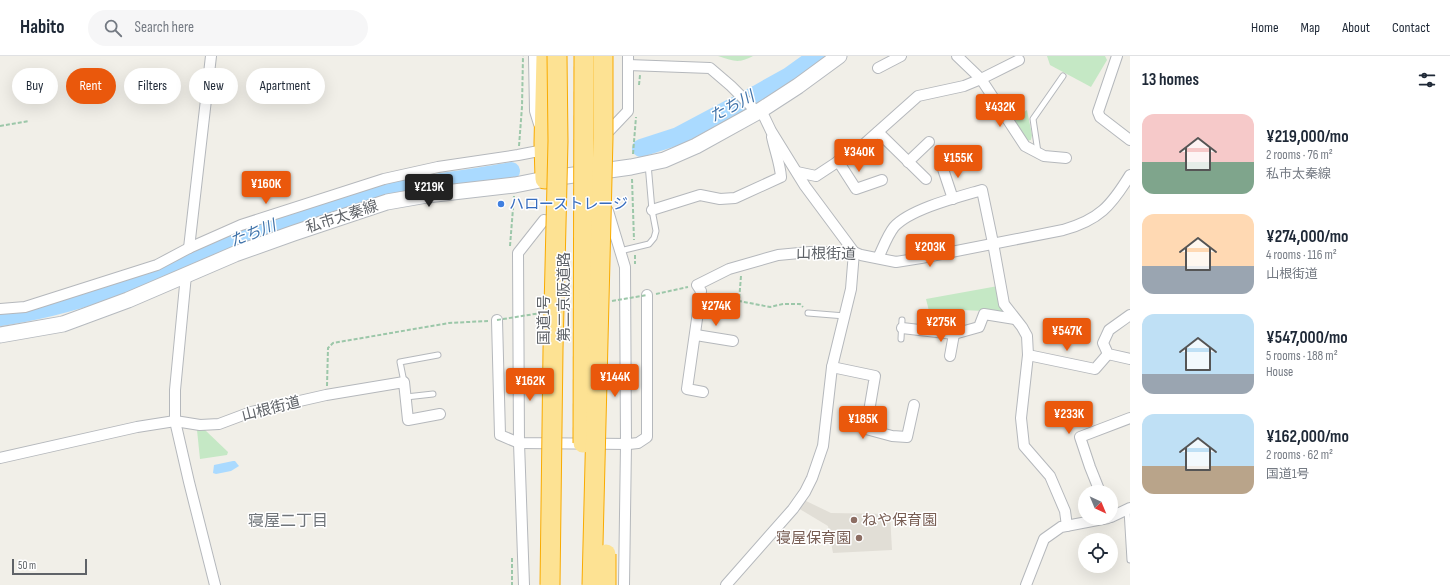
<!DOCTYPE html>
<meta charset="utf-8">
<style>
:root{--surface:#fff;--page:#f6f6f7;--text:#1f2937;--muted:#747a83;--line:#e0e1e3;--accent:#ea580c}
body{margin:0;font-family:"Sofia Sans Condensed","Noto Sans JP",sans-serif;background:var(--page);color:var(--text);height:100vh;display:flex;flex-direction:column;font-size:15px;white-space:nowrap}
*{box-sizing:border-box;margin:0}
p{font-size:13px;color:var(--muted)}
.icon{flex:none;width:22px;height:22px;fill:none;stroke:currentColor;stroke-width:2;stroke-linecap:round;stroke-linejoin:round}
.map{position:relative;flex:1;overflow:hidden}
.panel{display:flex;flex-direction:column;background:var(--surface);width:320px}
.panel>*{flex:none}
.banner{position:absolute;left:12px;top:12px;width:380px;height:36px;display:flex;gap:8px}
.needle{width:26px;rotate:136deg}
.controls{position:absolute;left:1078px;top:429px;display:grid;gap:8px}
.controls a{display:grid;place-items:center;width:40px;height:40px;border-radius:50%;background:var(--surface);box-shadow:0 4px 16px #0002;font-size:20px}
.scale{position:absolute;left:12px;bottom:10px;width:75px;box-sizing:border-box;padding-left:4px;border:2px solid #5f6368;border-top:0;font-size:11px;line-height:14px;white-space:nowrap;color:#5f6368;-webkit-text-stroke:3px #fff;paint-order:stroke}
.price{position:absolute;translate:-50% -34px;padding:0 9px;border-radius:4px;background:var(--accent);color:#fff;font-size:13px;line-height:26px;filter:drop-shadow(0 1px 2px #0008)}
.price::after{content:'';position:absolute;left:50%;top:24px;width:12px;height:9px;margin-left:-6px;background:inherit;clip-path:polygon(0 0,100% 0,50% 100%)}
.price.active{background:#222;color:#fff}
ul{padding:0;list-style:none}
li{display:flex;align-items:center;gap:12px;height:100px;padding:0 12px}
li span{display:grid;place-items:center;flex:none;width:112px;height:80px;border-radius:12px;color:#555}
li>.icon{margin-inline-start:auto}
span .icon{width:48px;height:48px;fill:#fffc;stroke-width:1}
li b{font-size:17px}
h2{display:flex;justify-content:space-between;align-items:center;height:48px;padding:0 12px;font-size:17px}
.pill{padding:0 14px;border-radius:18px;background:var(--surface);box-shadow:0 4px 16px #0002;font-size:14px;line-height:36px}
.pill.active{background:var(--accent);color:#fff}
header{display:flex;align-items:center;gap:24px;box-sizing:border-box;height:56px;padding:0 20px;background:var(--surface);border-bottom:1px solid var(--line)}
header strong{font-size:19px}
nav{display:flex;gap:22px;margin-inline-start:auto;font-size:14px}
.search{width:280px;height:36px;background:var(--page);display:flex;align-items:center;gap:10px;box-sizing:border-box;padding:0 14px;border-radius:22px;color:var(--muted);font-size:15px}
main{display:flex;flex:1;min-height:0}
.map>svg:first-child{display:block}
.education{fill:#e1ded6}
.green{fill:#c5e8c5}
.water{fill:#aadaff}
.lines{fill:none;stroke-linecap:round;stroke-linejoin:round}
.river{stroke:#aadaff;stroke-width:18}
.lane-casing{stroke:#b5b8bc;stroke-width:7}
.street-casing{stroke:#b5b8bc;stroke-width:12}
.secondary-casing{stroke:#b6babf;stroke-width:17}
.highway-casing{stroke:#f9ab00;stroke-width:21}
.path{stroke:#9cc7a9;stroke-width:2;stroke-dasharray:4 2;stroke-linecap:butt}
.lane{stroke:#fff;stroke-width:5}
.street{stroke:#fff;stroke-width:10}
.secondary{stroke:#fff;stroke-width:15}
.highway{stroke:#fde293;stroke-width:19}
.highway-bridge-casing{stroke:#f9ab00;stroke-width:21;stroke-linecap:butt}
.path-bridge{stroke:#9cc7a9;stroke-width:2;stroke-dasharray:4 2;stroke-linecap:butt}
.highway-bridge{stroke:#fde293;stroke-width:19}
.shop-dot{fill:#3f7fe0;stroke:#fff;stroke-width:1.5}
.education-dot{fill:#8d6e63;stroke:#fff;stroke-width:1.5}
.labels{text-anchor:middle;dominant-baseline:central;stroke-width:3;stroke-linejoin:round;paint-order:stroke}
.shop-label{font-size:15px;fill:#366cbe;stroke:#fff;text-anchor:start}
.street-label{font-size:15px;fill:#5f6368;stroke:#fff}
.education-label{font-size:15px;fill:#785e54;stroke:#fff;text-anchor:start}
.water-label{font-size:16px;font-style:italic;fill:#4174aa;stroke:#fff}
.neighbourhood-label{font-size:16px;fill:#70757a;stroke:#fff}
</style>
<header>
<strong>Habito</strong>
<div class="search"><svg class="icon" aria-label="search" viewBox="0 0 24 24"><circle cx="10" cy="10" r="6"/><path d="M15 15l6 6"/></svg>Search here</div>
<nav><a>Home</a><a>Map</a><a>About</a><a>Contact</a></nav>
</header>
<main>
<div class="map">
<svg width="1130" height="529" viewBox="0 0 1130 529">
<rect width="100%" height="100%" fill="#f1efe8"/>
<!-- education -->
<polygon class="education" points="804,444 831,457 890,458 892,494 833,497 828,470 798,452"/>
<!-- green -->
<g class="green">
<path d="M 718,0 L 753,0 C 738,8 734,5 718,0 Z"/>
<polygon points="1047,0 1105,0 1107,4 1091,31 1050,9"/>
<polygon points="1027,54 1032,79 1031,84 1026,85 1014,63"/>
<polygon points="998,230 1006,256 962,254 929,255 926,243"/>
<polygon points="204,373 228,396 227,399 200,403 197,374"/>
</g>
<!-- water -->
<polygon class="water" points="233,405 235,405 239,410 231,415 216,418 213,417 214,409"/>
<g class="lines">
<!-- river -->
<g class="river">
<polyline points="641,92 678,80 757,38 789,20 817,0"/>
<path d="M 0,261 C 116,245 220,185 331,149 C 390,131 451,126 511,115"/>
</g>
<defs>
<g id="lane">
<polyline points="1038,96 1033,63 1063,20"/>
<polyline points="620,195 649,188 654,182 656,175 652,154 648,108"/>
<polyline points="808,257 845,260"/>
<polyline points="901,283 902,264"/>
<polyline points="404,326 400,306 438,299"/>
<polyline points="406,341 433,338"/>
<polyline points="1127,454 1130,504"/>
</g>
<g id="street">
<polyline points="534,0 535,55 539,68"/>
<polyline points="957,0 981,23 1025,90 1044,100 1066,102"/>
<polyline points="1117,0 1098,56 1100,61 1130,84"/>
<polyline points="628,9 710,12 731,30 757,56"/>
<polyline points="878,12 901,0"/>
<polyline points="609,75 628,55 628,0"/>
<polyline points="878,76 926,123"/>
<polyline points="838,105 856,133 882,124"/>
<polyline points="908,106 929,86"/>
<polyline points="942,110 953,143"/>
<polyline points="797,116 816,120 863,89 918,40 964,30 981,23 1019,4"/>
<path d="M 652,154 L 700,139 L 720,143 L 735,142 L 781,121 C 780,107 775,95 772,81"/>
<polyline points="608,155 625,211 626,388 624,529"/>
<polyline points="189,192 211,0"/>
<path d="M 878,202 C 883,192 887,180 894,171 C 910,153 958,141 982,134 L 993,187 L 1004,248 L 1022,271 L 1027,280 L 1028,299 L 1021,362 L 1024,390 L 1050,420 L 1065,455 L 1067,470"/>
<polyline points="186,219 175,334 175,365 189,426 215,529"/>
<polyline points="0,253 25,251 157,209 189,192 241,169 384,123 438,111 518,99 544,94"/>
<polyline points="1130,259 1109,274 1103,287 1108,298 1130,303"/>
<polyline points="497,264 500,379 519,387 629,388 638,387 647,381 647,239"/>
<polyline points="902,272 954,278 979,271 984,258 1015,263"/>
<polyline points="696,279 733,285"/>
<polyline points="1028,299 1095,313 1108,298"/>
<polyline points="950,300 954,278"/>
<polyline points="832,311 875,320 866,373 892,380 907,381 914,349"/>
<path d="M 703,336 L 687,333 L 701,235 L 697,229 L 729,213 L 778,199 L 810,196 L 854,196 L 861,199 L 896,206 L 921,202 L 1063,174 C 1099,164 1111,150 1130,119"/>
<polyline points="0,402 137,371 175,365 200,369 219,368 251,356 326,339 404,326 408,364 440,358"/>
<polyline points="1100,436 1090,411 1080,381 1130,362"/>
<polyline points="1111,461 1130,452"/>
<polyline points="524,529 519,387 518,197 544,164"/>
<polyline points="726,529 793,453 805,436 812,422 823,390 832,311 851,233 854,196 805,130 771,75 761,54"/>
<polyline points="1026,529 1044,483 1061,471 1108,462"/>
</g>
<polyline id="secondary" points="0,279 63,268 128,244 235,198 294,177 387,146 427,139 515,129 545,123 631,111 664,104 696,90 761,54 798,30 839,0"/>
<polyline id="highway" points="545,123 544,87 546,0"/>
</defs>
<!-- lane casing -->
<use href="#lane" class="lane-casing"/>
<!-- street casing -->
<use href="#street" class="street-casing"/>
<!-- secondary casing -->
<use href="#secondary" class="secondary-casing"/>
<!-- highway casing -->
<use href="#highway" class="highway-casing"/>
<!-- path -->
<g class="path">
<polyline points="639,29 640,19"/>
<polyline points="0,70 29,65"/>
<polyline points="519,90 522,51 523,0"/>
<polyline points="633,98 636,61"/>
<polyline points="632,123 634,184"/>
<polyline points="510,190 514,140"/>
<polyline points="635,199 635,208"/>
<polyline points="741,220 739,245 770,251 783,248 800,248 803,251"/>
<polyline points="656,238 688,231"/>
<polyline points="327,330 328,292 333,287 449,267 488,265"/>
<polyline points="512,502 512,529"/>
</g>
<!-- lane -->
<use href="#lane" class="lane"/>
<!-- street -->
<use href="#street" class="street"/>
<!-- secondary -->
<use href="#secondary" class="secondary"/>
<!-- highway -->
<use href="#highway" class="highway"/>
<defs>
<g id="highway-bridge">
<polyline points="583,387 584,0"/>
<polyline points="550,529 553,294 558,85 557,0"/>
<polyline points="592,529 603,82 603,0"/>
<polyline points="606,529 606,498"/>
</g>
</defs>
<!-- highway-bridge casing -->
<use href="#highway-bridge" class="highway-bridge-casing"/>
<!-- path-bridge -->
<g class="path-bridge">
<polyline points="612,245 647,239"/>
<polyline points="497,264 541,257"/>
</g>
<!-- highway-bridge -->
<use href="#highway-bridge" class="highway-bridge"/>
</g>
<!-- markers -->
<circle class="shop-dot" cx="501" cy="148" r="4"/>
<g class="education-dot">
<circle cx="854" cy="464" r="4"/>
<circle cx="859" cy="482" r="4"/>
</g>
<g class="labels">
<!-- shop labels -->
<g class="shop-label">
<text x="509" y="148">ハローストレージ</text>
</g>
<!-- street labels -->
<g class="street-label">
<text transform="translate(342 161) rotate(-18)">私市太秦線</text>
<text transform="translate(826 198) rotate(1)">山根街道</text>
<text transform="translate(564 241) rotate(-90)">第二京阪道路</text>
<text transform="translate(544 264) rotate(-90)">国道1号</text>
<text transform="translate(271 353) rotate(-14)">山根街道</text>
</g>
<!-- education labels -->
<g class="education-label">
<text x="862" y="464">ねや保育園</text>
<text x="851" y="482" text-anchor="end">寝屋保育園</text>
</g>
<!-- water labels -->
<g class="water-label">
<text transform="translate(732 51) rotate(-28)">たち川</text>
<text transform="translate(253 178) rotate(-21)">たち川</text>
</g>
<!-- neighbourhood labels -->
<g class="neighbourhood-label">
<text x="288" y="465">寝屋二丁目</text>
</g>
</g>
</svg>
<div class="controls">
<a><svg class="needle" viewBox="-14 -14 28 28"><path d="M0-13l5 13h-10z" fill="#e53935"/><path d="M0 13l5-13h-10z" fill="#747a83"/></svg></a>
<a><svg class="icon" aria-label="locate" viewBox="0 0 24 24"><circle cx="12" cy="12" r="6"/><path d="M12 2v4M12 18v4M2 12h4M18 12h4"/></svg></a>
</div>
<div class="scale">50 m</div>
<b class="price" style="left:1000px;top:72px">¥432K</b>
<b class="price" style="left:859px;top:117px">¥340K</b>
<b class="price" style="left:958px;top:123px">¥155K</b>
<b class="price" style="left:266px;top:149px">¥160K</b>
<b class="price active" style="left:429px;top:152px">¥219K</b>
<b class="price" style="left:930px;top:212px">¥203K</b>
<b class="price" style="left:716px;top:271px">¥274K</b>
<b class="price" style="left:941px;top:287px">¥275K</b>
<b class="price" style="left:1067px;top:296px">¥547K</b>
<b class="price" style="left:615px;top:342px">¥144K</b>
<b class="price" style="left:530px;top:346px">¥162K</b>
<b class="price" style="left:1069px;top:379px">¥233K</b>
<b class="price" style="left:863px;top:384px">¥185K</b>
<div class="banner">
<a class="pill">Buy</a>
<a class="pill active">Rent</a>
<a class="pill">Filters</a>
<a class="pill">New</a>
<a class="pill">Apartment</a>
</div>
</div>
<section class="panel">
<h2>13 homes<svg class="icon" aria-label="filters" viewBox="0 0 24 24"><path d="M4 7h16M4 17h16"/><circle cx="9" cy="7" r="2"/><circle cx="15" cy="17" r="2"/></svg></h2>
<ul>
<li><span style="background:linear-gradient(#f6c9c9 60%,#7fa58c 0)"><svg class="icon" aria-label="home" viewBox="0 0 24 24"><path d="M3 11l9-7 9 7M6 9v11h12V9"/></svg></span><div><b>¥219,000/mo</b><p>2 rooms · 76 m²</p><p>私市太秦線</p></div></li>
<li><span style="background:linear-gradient(#ffd9b3 65%,#9aa5b1 0)"><svg class="icon" aria-label="home" viewBox="0 0 24 24"><path d="M3 11l9-7 9 7M6 9v11h12V9"/></svg></span><div><b>¥274,000/mo</b><p>4 rooms · 116 m²</p><p>山根街道</p></div></li>
<li><span style="background:linear-gradient(#bfe0f5 75%,#9aa5b1 0)"><svg class="icon" aria-label="home" viewBox="0 0 24 24"><path d="M3 11l9-7 9 7M6 9v11h12V9"/></svg></span><div><b>¥547,000/mo</b><p>5 rooms · 188 m²</p><p>House</p></div></li>
<li><span style="background:linear-gradient(#bfe0f5 65%,#b9a48a 0)"><svg class="icon" aria-label="home" viewBox="0 0 24 24"><path d="M3 11l9-7 9 7M6 9v11h12V9"/></svg></span><div><b>¥162,000/mo</b><p>2 rooms · 62 m²</p><p>国道1号</p></div></li>
</ul>
</section>
</main>
